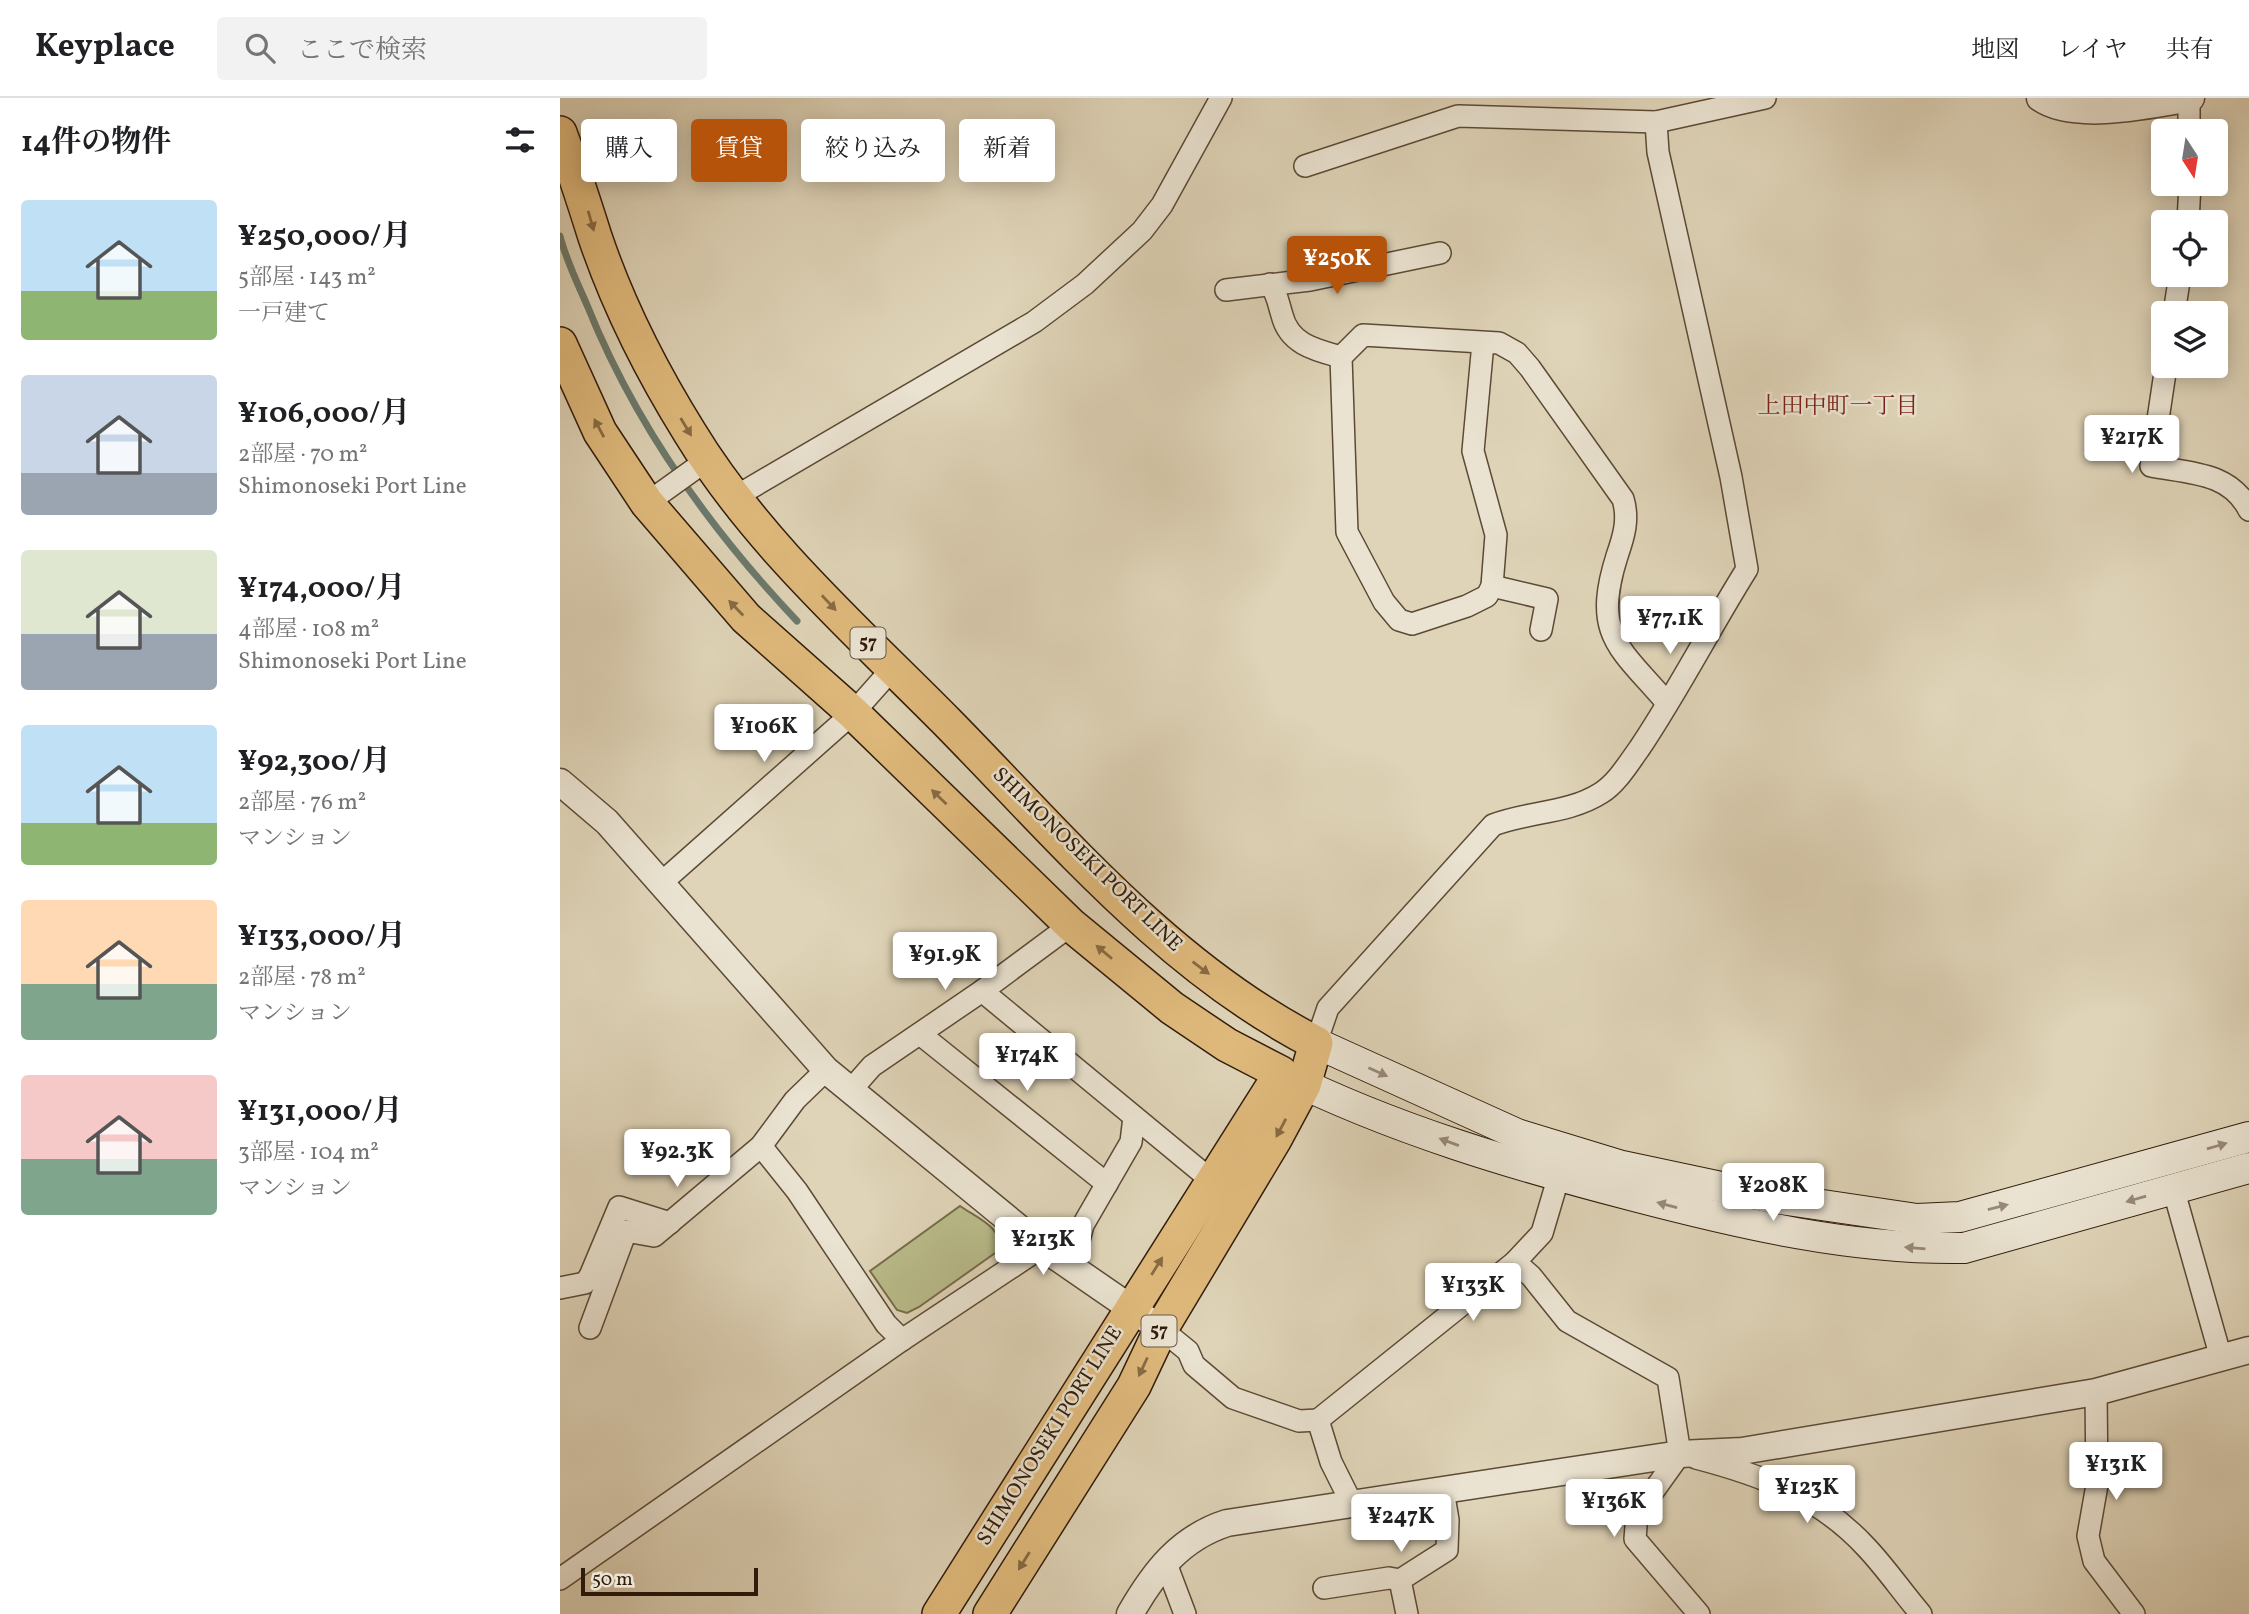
<!DOCTYPE html>
<html lang="ja">
<meta charset="utf-8">
<style>
:root{--surface:#fff;--page:#f2f2f2;--text:#202124;--muted:#757577;--line:#e0e0e0;--accent:#b45309}
body{margin:0;font-family:Vollkorn,"Noto Serif JP",serif;background:var(--page);color:var(--text);height:100vh;display:flex;flex-direction:column;font-size:26px;white-space:nowrap}
*{box-sizing:border-box;margin:0}
p{font-size:23px;color:var(--muted)}
.icon{flex:none;width:38px;height:38px;fill:none;stroke:currentColor;stroke-width:2;stroke-linecap:round;stroke-linejoin:round}
.map{position:relative;flex:1;overflow:hidden}
.details{display:flex;flex-direction:column;background:var(--surface);width:560px}
.details>*{flex:none}
.hud{position:absolute;left:21px;top:21px;width:665px;height:63px;display:flex;gap:14px}
.needle{width:46px;rotate:168deg}
.tools{position:absolute;left:1591px;top:21px;display:grid;gap:14px}
.tools a{display:grid;place-items:center;width:77px;height:77px;border-radius:7px;background:var(--surface);box-shadow:0 4px 18px #0003;font-size:35px}
.scale{position:absolute;left:21px;bottom:18px;width:177px;box-sizing:border-box;padding-left:7px;border:4px solid #311c0b;border-top:0;font-size:19px;line-height:24px;white-space:nowrap;color:#311c0b;-webkit-text-stroke:5px #eae3d1;paint-order:stroke}
.price{position:absolute;translate:-50% -60px;padding:0 16px;border-radius:7px;background:#fff;color:#222;font-size:23px;line-height:46px;filter:drop-shadow(0 2px 4px #0008)}
.price::after{content:'';position:absolute;left:50%;top:42px;width:21px;height:16px;margin-left:-10px;background:inherit;clip-path:polygon(0 0,100% 0,50% 100%)}
.price.current{background:var(--accent);color:#fff}
ul{padding:0;list-style:none}
li{display:flex;align-items:center;gap:21px;height:175px;padding:0 21px}
li span{display:grid;place-items:center;flex:none;width:196px;height:140px;border-radius:7px;color:#555}
li>.icon{margin-inline-start:auto}
span .icon{width:84px;height:84px;fill:#fffc;stroke-width:1}
li b{font-size:30px}
h2{display:flex;justify-content:space-between;align-items:center;height:84px;padding:0 21px;font-size:30px}
.tag{padding:0 24px;border-radius:7px;background:var(--surface);box-shadow:0 4px 18px #0003;font-size:24px;line-height:63px}
.tag.current{background:var(--accent);color:#fff}
header{display:flex;align-items:center;gap:42px;box-sizing:border-box;height:98px;padding:0 35px;background:var(--surface);border-bottom:2px solid var(--line)}
header strong{font-size:33px}
nav{display:flex;gap:38px;margin-inline-start:auto;font-size:24px}
.search{width:490px;height:63px;background:var(--page);display:flex;align-items:center;gap:18px;box-sizing:border-box;padding:0 24px;border-radius:7px;color:var(--muted);font-size:26px}
main{display:flex;flex:1;min-height:0}
.map>svg:first-child{display:block}
.green{fill:#b9bb8a;stroke:#756c4a;stroke-width:2}
.lines{fill:none;stroke-linecap:round;stroke-linejoin:round}
.stream{stroke:#6c7a6d;stroke-width:7}
.minor-casing{stroke:#5c4a36;stroke-width:24}
.tertiary-casing{stroke:#5c4a36;stroke-width:29}
.secondary-casing{stroke:#311c0b;stroke-width:32}
.primary-casing{stroke:#311c0b;stroke-width:36}
.minor{stroke:#eae3d1;stroke-width:21}
.tertiary{stroke:#eae3d1;stroke-width:26}
.secondary{stroke:#eae3d1;stroke-width:30}
.primary{stroke:#e0ba7c;stroke-width:33}
.oneway{fill:#886b44}
.oneway2{fill:#978978}
.labels{text-anchor:middle;dominant-baseline:central;stroke-width:5;stroke-linejoin:round;paint-order:stroke}
.shield{fill:#eae3d1;stroke:#685846;stroke-width:2}
.shield-label{font-size:19px;font-weight:bold;fill:#311c0b}
.street-label{font-size:21px;fill:#311c0b;stroke:#eae3d1}
.neighbourhood-label{font-size:23px;fill:#7a1f14;stroke:#eae3d1}
</style>
<header>
<strong>Keyplace</strong>
<div class="search"><svg class="icon" aria-label="search" viewBox="0 0 24 24"><circle cx="10" cy="10" r="6"/><path d="M15 15l6 6"/></svg>ここで検索</div>
<nav><a>地図</a><a>レイヤ</a><a>共有</a></nav>
</header>
<main>
<section class="details">
<h2>14件の物件<svg class="icon" aria-label="filters" viewBox="0 0 24 24"><path d="M4 7h16M4 17h16"/><circle cx="9" cy="7" r="2"/><circle cx="15" cy="17" r="2"/></svg></h2>
<ul>
<li><span style="background:linear-gradient(#bfe0f5 65%,#8fb573 0)"><svg class="icon" aria-label="home" viewBox="0 0 24 24"><path d="M3 11l9-7 9 7M6 9v11h12V9"/></svg></span><div><b>¥250,000/月</b><p>5部屋 · 143 m²</p><p>一戸建て</p></div></li>
<li><span style="background:linear-gradient(#c9d6e8 70%,#9aa5b1 0)"><svg class="icon" aria-label="home" viewBox="0 0 24 24"><path d="M3 11l9-7 9 7M6 9v11h12V9"/></svg></span><div><b>¥106,000/月</b><p>2部屋 · 70 m²</p><p>Shimonoseki Port Line</p></div></li>
<li><span style="background:linear-gradient(#dfe7d0 60%,#9aa5b1 0)"><svg class="icon" aria-label="home" viewBox="0 0 24 24"><path d="M3 11l9-7 9 7M6 9v11h12V9"/></svg></span><div><b>¥174,000/月</b><p>4部屋 · 108 m²</p><p>Shimonoseki Port Line</p></div></li>
<li><span style="background:linear-gradient(#bfe0f5 70%,#8fb573 0)"><svg class="icon" aria-label="home" viewBox="0 0 24 24"><path d="M3 11l9-7 9 7M6 9v11h12V9"/></svg></span><div><b>¥92,300/月</b><p>2部屋 · 76 m²</p><p>マンション</p></div></li>
<li><span style="background:linear-gradient(#ffd9b3 60%,#7fa58c 0)"><svg class="icon" aria-label="home" viewBox="0 0 24 24"><path d="M3 11l9-7 9 7M6 9v11h12V9"/></svg></span><div><b>¥133,000/月</b><p>2部屋 · 78 m²</p><p>マンション</p></div></li>
<li><span style="background:linear-gradient(#f6c9c9 60%,#7fa58c 0)"><svg class="icon" aria-label="home" viewBox="0 0 24 24"><path d="M3 11l9-7 9 7M6 9v11h12V9"/></svg></span><div><b>¥131,000/月</b><p>3部屋 · 104 m²</p><p>マンション</p></div></li>
</ul>
</section>
<div class="map">
<svg width="1689" height="1516" viewBox="0 0 1689 1516">
<rect width="100%" height="100%" fill="#dfd4b8"/>
<filter id="stains"><feTurbulence type="fractalNoise" baseFrequency=".00286" numOctaves="4"/><feColorMatrix values="0 0 0 0 .2 0 0 0 0 .09 0 0 0 0 .02 0 0 0 .5 -.17"/></filter>
<radialGradient id="worn" r=".72"><stop offset=".6" stop-color="#630" stop-opacity="0"/><stop offset="1" stop-color="#630" stop-opacity=".3"/></radialGradient>
<!-- green -->
<path class="green" d="M 400,1108 C 417,1120 445,1130 438,1153 L 359,1209 L 347,1215 L 337,1212 L 310,1173 Z"/>
<g class="lines">
<!-- stream -->
<path class="stream" d="M 0,138 C 6,162 17,184 27,207 C 75,327 149,430 237,523"/>
<defs>
<g id="minor">
<polyline points="1629,0 1629,33"/>
<polyline points="745,68 898,18 1096,24 1205,0"/>
<polyline points="1628,124 1630,86"/>
<path d="M 710,186 C 718,197 718,205 722,217 C 729,246 755,252 781,259"/>
<polyline points="666,192 750,182 880,155"/>
<polyline points="1614,215 1620,177"/>
<path d="M 923,245 L 913,353 L 936,437 L 932,488 L 927,498 L 907,508 L 852,526 L 839,522 L 824,504 L 787,434 L 781,259 L 803,237 L 939,245 L 957,255 L 970,270 L 1063,401 C 1069,421 1064,438 1057,458 C 1032,537 1059,549 1107,605"/>
<path d="M 1606,268 L 1591,368 C 1629,375 1670,374 1689,412"/>
<polyline points="175,399 474,224 525,186 582,133 602,107 661,0"/>
<polyline points="87,405 147,362"/>
<polyline points="932,488 987,501 981,532"/>
<polyline points="100,786 293,615 333,570"/>
<polyline points="422,893 651,1082"/>
<polyline points="360,936 547,1086"/>
<path d="M 749,952 L 756,945 L 768,910 L 933,727 C 969,713 1008,716 1041,695 C 1057,685 1068,666 1079,651 C 1118,593 1150,530 1187,471 L 1171,379 L 1098,54 L 1096,24"/>
<polyline points="290,993 312,968 422,893 511,827"/>
<polyline points="201,1048 237,1093 326,1226 342,1242"/>
<polyline points="1613,1090 1661,1260"/>
<polyline points="955,1164 971,1178 1007,1223 1108,1280 1120,1356 1077,1416 1075,1441 1139,1516"/>
<polyline points="512,1170 523,1127 571,1044 574,1019"/>
<polyline points="0,1190 25,1185 30,1178 59,1109 110,1125"/>
<polyline points="30,1230 66,1133 94,1138 201,1048 235,1002 266,972"/>
<polyline points="601,1231 628,1253 634,1267 673,1300 739,1323 758,1322 771,1364 792,1406"/>
<polyline points="1536,1294 1537,1387 1528,1438 1534,1463 1574,1516"/>
<polyline points="758,1322 955,1164 982,1135 1003,1064"/>
<path d="M 1136,1360 C 1201,1377 1259,1398 1306,1449 C 1326,1470 1342,1494 1361,1516"/>
<polyline points="605,1463 625,1516"/>
<polyline points="0,1481 342,1242 482,1149"/>
<polyline points="764,1490 829,1480 840,1482"/>
<polyline points="847,1516 840,1482 887,1452 888,1422 883,1392"/>
</g>
<g id="tertiary">
<path d="M 1480,0 C 1514,24 1591,7 1631,0"/>
<polyline points="0,684 47,724 266,972 482,1149 601,1231"/>
<path d="M 570,1516 C 594,1474 620,1440 667,1425 L 1120,1356 L 1182,1353 L 1536,1294 L 1689,1252"/>
</g>
<g id="secondary">
<polyline points="756,945 957,1036 1062,1068 1208,1099 1357,1121 1400,1119 1689,1039"/>
<path d="M 722,976 C 833,1031 954,1067 1074,1098 C 1181,1126 1293,1152 1404,1150 L 1689,1070"/>
</g>
<g id="primary">
<path d="M 0,35 C 13,70 24,104 35,139 C 58,207 92,274 130,335 C 197,445 298,534 387,624 C 501,740 610,871 756,945 L 744,987 L 715,1041 L 601,1231 L 574,1288 L 430,1516"/>
<polyline points="0,246 40,334 87,405 186,520 293,615 511,827 612,910 667,947 721,975 379,1516"/>
</g>
</defs>
<!-- minor casing -->
<use href="#minor" class="minor-casing"/>
<!-- tertiary casing -->
<use href="#tertiary" class="tertiary-casing"/>
<!-- secondary casing -->
<use href="#secondary" class="secondary-casing"/>
<!-- primary casing -->
<use href="#primary" class="primary-casing"/>
<!-- minor -->
<use href="#minor" class="minor"/>
<!-- tertiary -->
<use href="#tertiary" class="tertiary"/>
<!-- secondary -->
<use href="#secondary" class="secondary"/>
<!-- primary -->
<use href="#primary" class="primary"/>
</g>
<!-- one-way arrows -->
<defs><path id="oneway-solid" d="M-6-.8H1V-3.2L6.5 0L1 3.2V.8H-6Z" transform="scale(1.75)"/></defs>
<g class="oneway">
<use href="#oneway-solid" transform="translate(31 123) rotate(74)"/>
<use href="#oneway-solid" transform="translate(126 329) rotate(59)"/>
<use href="#oneway-solid" transform="translate(39 330) rotate(-118)"/>
<use href="#oneway-solid" transform="translate(269 505) rotate(47)"/>
<use href="#oneway-solid" transform="translate(176 510) rotate(-134)"/>
<use href="#oneway-solid" transform="translate(379 699) rotate(-136)"/>
<use href="#oneway-solid" transform="translate(544 854) rotate(-140)"/>
<use href="#oneway-solid" transform="translate(641 870) rotate(37)"/>
<use href="#oneway-solid" transform="translate(721 1030) rotate(118)"/>
<use href="#oneway-solid" transform="translate(597 1168) rotate(-58)"/>
<use href="#oneway-solid" transform="translate(583 1269) rotate(115)"/>
<use href="#oneway-solid" transform="translate(464 1463) rotate(122)"/>
</g>
<g class="oneway2">
<use href="#oneway-solid" transform="translate(818 974) rotate(24)"/>
<use href="#oneway-solid" transform="translate(889 1044) rotate(-160)"/>
<use href="#oneway-solid" transform="translate(1657 1048) rotate(-16)"/>
<use href="#oneway-solid" transform="translate(1576 1101) rotate(164)"/>
<use href="#oneway-solid" transform="translate(1107 1107) rotate(-165)"/>
<use href="#oneway-solid" transform="translate(1438 1109) rotate(-14)"/>
<use href="#oneway-solid" transform="translate(1355 1150) rotate(-175)"/>
</g>
<g class="labels">
<!-- shield labels -->
<g class="shield">
<rect x="290.5" y="529.5" width="35" height="31" rx="5"/>
<rect x="581.5" y="1217.5" width="35" height="31" rx="5"/>
</g>
<g class="shield-label">
<text x="308" y="545">57</text>
<text x="599" y="1233">57</text>
</g>
<!-- street labels -->
<g class="street-label">
<text transform="translate(527 762) rotate(44)">SHIMONOSEKI PORT LINE</text>
<text transform="translate(490 1338) rotate(-58)">SHIMONOSEKI PORT LINE</text>
</g>
<!-- neighbourhood labels -->
<g class="neighbourhood-label">
<text x="1278" y="309">上田中町一丁目</text>
</g>
</g>
<rect width="100%" height="100%" filter="url(#stains)"/>
<rect width="100%" height="100%" fill="url(#worn)"/>
</svg>
<div class="tools">
<a><svg class="needle" viewBox="-14 -14 28 28"><path d="M0-13l5 13h-10z" fill="#e53935"/><path d="M0 13l5-13h-10z" fill="#757577"/></svg></a>
<a><svg class="icon" aria-label="locate" viewBox="0 0 24 24"><circle cx="12" cy="12" r="6"/><path d="M12 2v4M12 18v4M2 12h4M18 12h4"/></svg></a>
<a><svg class="icon" aria-label="layers" viewBox="0 0 24 24"><path d="M12 4l9 5-9 5-9-5zM3 14l9 5 9-5"/></svg></a>
</div>
<div class="scale">50 m</div>
<b class="price current" style="left:777px;top:198px">¥250K</b>
<b class="price" style="left:1572px;top:377px">¥217K</b>
<b class="price" style="left:1110px;top:558px">¥77.1K</b>
<b class="price" style="left:204px;top:666px">¥106K</b>
<b class="price" style="left:385px;top:894px">¥91.9K</b>
<b class="price" style="left:467px;top:995px">¥174K</b>
<b class="price" style="left:117px;top:1091px">¥92.3K</b>
<b class="price" style="left:1213px;top:1125px">¥208K</b>
<b class="price" style="left:483px;top:1179px">¥213K</b>
<b class="price" style="left:913px;top:1225px">¥133K</b>
<b class="price" style="left:1556px;top:1404px">¥131K</b>
<b class="price" style="left:1247px;top:1427px">¥123K</b>
<b class="price" style="left:1054px;top:1441px">¥136K</b>
<b class="price" style="left:841px;top:1456px">¥247K</b>
<div class="hud">
<a class="tag">購入</a>
<a class="tag current">賃貸</a>
<a class="tag">絞り込み</a>
<a class="tag">新着</a>
</div>
</div>
</main>
